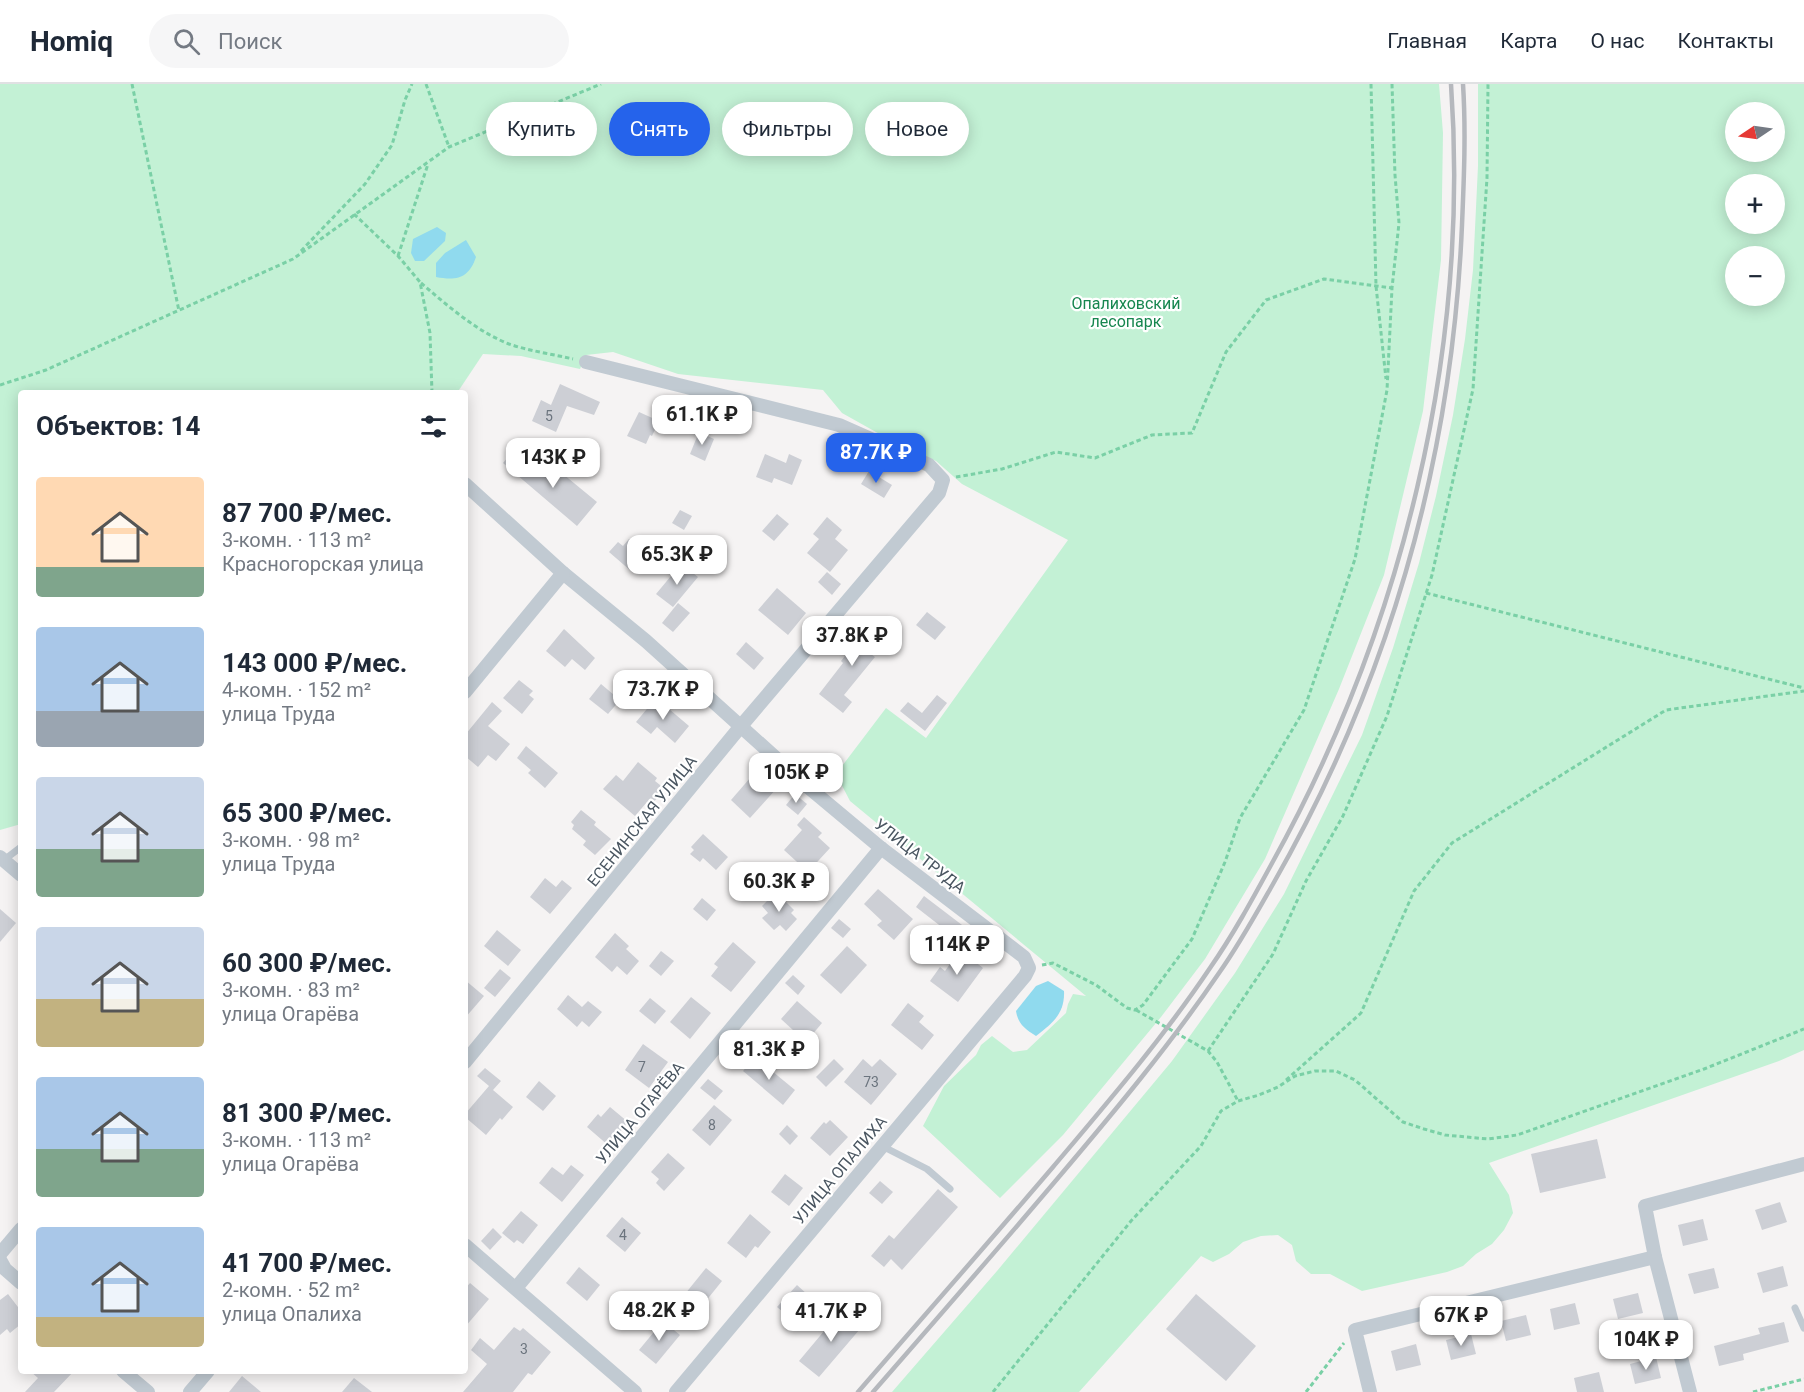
<!DOCTYPE html>
<html lang="ru">
<meta charset="utf-8">
<style>
:root{--surface:#fff;--page:#f6f6f7;--text:#1f2937;--muted:#747a83;--line:#e0e1e3;--accent:#2563eb}
body{margin:0;font-family:Roboto,sans-serif;background:var(--page);color:var(--text);height:100vh;display:flex;flex-direction:column;font-size:22px;white-space:nowrap}
*{box-sizing:border-box;margin:0}
p{font-size:20px;color:var(--muted)}
.icon{flex:none;width:33px;height:33px;fill:none;stroke:currentColor;stroke-width:2;stroke-linecap:round;stroke-linejoin:round}
.map{position:relative;flex:1;overflow:hidden}
.details{position:absolute;left:18px;top:306px;width:450px;height:984px;display:flex;flex-direction:column;background:var(--surface);border-radius:6px;box-shadow:0 3px 15px #0003}
.details>*{flex:none}
.banner{position:absolute;left:486px;top:18px;width:570px;height:54px;display:flex;gap:12px}
.needle{width:39px;rotate:257deg}
.controls{position:absolute;left:1725px;top:18px;display:grid;gap:12px}
.controls a{display:grid;place-items:center;width:60px;height:60px;border-radius:50%;background:var(--surface);box-shadow:0 3px 15px #0003;font-size:30px}
.price{position:absolute;translate:-50% -51px;padding:0 14px;border-radius:12px;background:#fff;color:#222;font-size:20px;line-height:39px;filter:drop-shadow(0 2px 3px #0008)}
.price::after{content:'';position:absolute;left:50%;top:36px;width:18px;height:14px;margin-left:-9px;background:inherit;clip-path:polygon(0 0,100% 0,50% 100%)}
.price.selected{background:var(--accent);color:#fff}
ul{padding:0;list-style:none}
li{display:flex;align-items:center;gap:18px;height:150px;padding:0 18px}
li span{display:grid;place-items:center;flex:none;width:168px;height:120px;border-radius:6px;color:#555}
li>.icon{margin-inline-start:auto}
span .icon{width:72px;height:72px;fill:#fffc;stroke-width:1}
li b{font-size:26px}
h2{display:flex;justify-content:space-between;align-items:center;height:72px;padding:0 18px;font-size:26px}
.tag{padding:0 21px;border-radius:27px;background:var(--surface);box-shadow:0 3px 15px #0003;font-size:21px;line-height:54px}
.tag.selected{background:var(--accent);color:#fff}
header{display:flex;align-items:center;gap:36px;box-sizing:border-box;height:84px;padding:0 30px;background:var(--surface);border-bottom:2px solid var(--line)}
header strong{font-size:28px}
nav{display:flex;gap:33px;margin-inline-start:auto;font-size:21px}
.search{width:420px;height:54px;background:var(--page);display:flex;align-items:center;gap:15px;box-sizing:border-box;padding:0 21px;border-radius:33px;color:var(--muted);font-size:22px}
.map>svg:first-child{display:block}
.green{fill:#c3f1d5;fill-rule:evenodd}
.water{fill:#90daee}
.building{fill:#cdcfd5}
.lines{fill:none;stroke-linecap:round;stroke-linejoin:round}
.path{stroke:#7ad0a6;stroke-width:3;stroke-dasharray:4.5 3;stroke-linecap:butt}
.lane{stroke:#c1cad2;stroke-width:7}
.street{stroke:#c1cad2;stroke-width:14}
.rail{stroke:#b5b8bd;stroke-width:4.5}
.labels{text-anchor:middle;dominant-baseline:central;stroke-width:4.5;stroke-linejoin:round;paint-order:stroke}
.number-label{font-size:14px;fill:#6b747e}
.park-label{font-size:16px;fill:#17864f;stroke:#fff}
.street-label{font-size:16px;fill:#4a5661;stroke:#fff}
</style>
<header>
<strong>Homiq</strong>
<div class="search"><svg class="icon" aria-label="search" viewBox="0 0 24 24"><circle cx="10" cy="10" r="6"/><path d="M15 15l6 6"/></svg>Поиск</div>
<nav><a>Главная</a><a>Карта</a><a>О нас</a><a>Контакты</a></nav>
</header>
<div class="map">
<svg width="1804" height="1308" viewBox="0 0 1804 1308">
<rect width="100%" height="100%" fill="#f5f3f3"/>
<!-- green -->
<g class="green">
<polygon points="0,0 1439,0 1443,49 1441,176 1423,327 1384,491 1339,605 1265,775 1205,875 1161,933 1063,1051 1000,1114 923,1042 944,1002 976,971 981,961 992,952 1013,968 1027,966 1066,929 1068,920 1073,910 1086,912 850,717 836,690 886,624 926,654 1068,456 962,400 936,377 892,357 842,329 823,306 678,290 613,268 586,271 580,285 521,272 483,270 457,309 21,309 21,740 0,746"/>
<path d="M 1478,0 L 1804,0 L 1804,966 L 1779,977 L 1489,1079 L 1509,1111 L 1513,1129 L 1504,1146 L 1492,1160 L 1476,1170 L 1463,1182 L 1447,1188 L 1362,1207 L 1330,1190 L 1311,1190 L 1296,1177 L 1292,1161 L 1278,1151 L 1261,1152 L 1243,1158 L 1229,1170 L 1213,1178 L 1201,1172 L 1079,1308 L 892,1308 L 997,1187 L 1172,977 L 1235,889 L 1284,810 L 1362,651 L 1393,564 L 1419,479 L 1436,412 L 1453,331 L 1465,255 L 1473,186 L 1478,82 ZM 1774,28 L 1774,68 L 1736,68 L 1736,28 ZM 1774,100 L 1774,140 L 1736,140 L 1736,100 ZM 1736,172 L 1774,172 L 1774,212 L 1736,212 Z"/>
</g>
<!-- water -->
<g class="water">
<polygon points="437,143 446,149 445,157 424,177 415,177 411,169 413,155"/>
<path d="M 466,156 L 476,173 C 469,194 457,197 436,193 L 436,179 L 445,169 Z"/>
<path d="M 1048,897 L 1064,907 C 1065,929 1053,939 1036,952 C 1025,945 1018,940 1016,927 L 1036,902 Z"/>
</g>
<!-- building -->
<g class="building">
<polygon points="560,300 600,318 594,331 567,322 556,348 532,337 541,316 551,321"/>
<polygon points="639,328 659,337 652,352 650,351 646,360 627,352"/>
<polygon points="699,348 714,355 705,377 690,370"/>
<polygon points="515,365 556,399 563,390 597,418 577,442 503,379"/>
<polygon points="765,370 786,379 789,370 802,376 792,401 774,394 772,399 756,393"/>
<polygon points="869,387 892,401 884,414 861,400"/>
<polygon points="680,426 692,432 684,446 672,439"/>
<polygon points="777,430 789,440 774,457 762,447"/>
<polygon points="827,433 842,446 835,455 848,466 830,488 807,469 819,455 813,450"/>
<polygon points="629,455 646,470 631,487 609,468 618,458 623,462"/>
<polygon points="684,482 698,493 673,523 656,510 676,486 679,488"/>
<polygon points="827,488 841,500 832,511 818,498"/>
<polygon points="777,504 806,529 788,551 758,526"/>
<polygon points="678,519 690,529 673,548 662,539"/>
<polygon points="927,528 946,543 935,556 916,541"/>
<polygon points="874,535 886,545 868,568 875,573 844,611 852,618 843,629 819,610 843,579 841,577"/>
<polygon points="564,545 595,574 585,586 572,575 565,583 546,567"/>
<polygon points="746,558 764,574 754,586 736,570"/>
<polygon points="519,596 533,607 529,611 534,615 522,630 503,614"/>
<polygon points="601,600 620,616 608,630 589,615"/>
<polygon points="937,611 947,619 925,647 900,627 908,618 922,629"/>
<polygon points="656,614 689,642 675,659 657,643 651,650 636,638"/>
<polygon points="492,618 502,627 488,642 510,660 496,677 488,671 478,683 465,672 465,651"/>
<polygon points="526,662 558,689 545,704 528,689 531,686 517,674"/>
<polygon points="638,678 657,694 655,697 665,705 651,721 647,718 635,732 603,705 616,691 623,697"/>
<polygon points="757,686 777,704 750,734 731,716"/>
<polygon points="795,710 807,720 798,731 786,721"/>
<polygon points="581,726 596,738 594,741 611,755 595,771 583,761 586,757 572,745 574,741 571,738"/>
<polygon points="804,733 822,749 818,753 830,764 808,788 784,766 802,746 797,741"/>
<polygon points="703,750 728,773 716,786 703,774 700,778 690,770 694,766 691,763"/>
<polygon points="545,794 556,803 562,796 572,804 550,830 530,813"/>
<polygon points="878,805 913,835 894,856 877,841 882,837 864,820"/>
<polygon points="776,808 794,826 791,829 797,835 786,847 780,841 774,846 762,834 768,829 762,822"/>
<polygon points="924,812 966,844 952,863 937,851 943,844 916,823"/>
<polygon points="702,814 716,826 707,837 693,825"/>
<polygon points="0,825 16,839 0,858"/>
<polygon points="839,835 851,845 843,854 831,844"/>
<polygon points="497,846 521,866 508,882 484,862"/>
<polygon points="615,849 629,862 626,865 639,877 627,891 617,882 612,888 595,873"/>
<polygon points="733,858 756,878 731,908 711,892 718,883 714,880"/>
<polygon points="847,862 867,881 841,910 820,891"/>
<polygon points="960,866 983,884 958,918 930,897 940,883 945,887"/>
<polygon points="661,867 674,877 661,892 649,882"/>
<polygon points="500,885 511,894 495,913 484,904"/>
<polygon points="793,891 805,902 798,911 785,899"/>
<polygon points="465,896 484,912 465,934"/>
<polygon points="568,911 582,923 588,917 602,928 589,943 582,937 577,943 557,925"/>
<polygon points="691,913 711,929 690,955 670,938"/>
<polygon points="650,914 666,927 655,940 639,927"/>
<polygon points="797,917 822,939 806,958 781,935"/>
<polygon points="908,919 924,932 919,938 934,951 922,966 891,941"/>
<polygon points="643,960 668,978 649,1004 625,986"/>
<polygon points="755,973 795,1006 783,1021 743,987"/>
<polygon points="834,975 844,985 826,1003 816,993"/>
<polygon points="863,975 872,983 880,975 897,990 871,1021 844,998"/>
<polygon points="485,984 501,997 493,1006 513,1023 502,1036 500,1034 486,1051 465,1033 465,1030 489,1002 477,992"/>
<polygon points="708,995 723,1007 715,1016 700,1004"/>
<polygon points="539,997 556,1012 543,1027 526,1013"/>
<polygon points="714,1021 732,1036 710,1062 692,1046"/>
<polygon points="610,1023 628,1038 609,1062 587,1043 598,1030 601,1033"/>
<polygon points="830,1036 848,1053 830,1072 810,1054 824,1038 826,1040"/>
<polygon points="787,1041 798,1052 790,1061 779,1050"/>
<polygon points="1597,1055 1606,1094 1540,1109 1531,1070"/>
<polygon points="668,1069 685,1084 664,1107 656,1099 659,1095 651,1088"/>
<polygon points="571,1081 584,1091 562,1118 539,1099 552,1083 563,1091"/>
<polygon points="785,1090 803,1104 789,1122 771,1108"/>
<polygon points="880,1097 893,1108 882,1120 869,1109"/>
<polygon points="938,1105 958,1123 902,1186 891,1175 884,1183 871,1172 889,1151 894,1155"/>
<polygon points="1780,1118 1787,1138 1762,1146 1755,1126"/>
<polygon points="521,1127 538,1141 523,1160 517,1156 514,1159 502,1149"/>
<polygon points="750,1130 771,1148 758,1164 755,1162 746,1174 727,1159"/>
<polygon points="622,1133 641,1149 625,1168 606,1152"/>
<polygon points="1703,1135 1708,1156 1683,1162 1678,1141"/>
<polygon points="493,1144 502,1153 490,1166 481,1157"/>
<polygon points="1783,1182 1788,1202 1763,1209 1757,1189"/>
<polygon points="579,1183 600,1201 587,1217 566,1199"/>
<polygon points="706,1184 722,1197 701,1223 685,1210"/>
<polygon points="1714,1184 1719,1204 1694,1210 1688,1190"/>
<polygon points="470,1199 489,1215 465,1243 465,1205"/>
<polygon points="797,1201 808,1211 789,1233 777,1223"/>
<polygon points="1638,1209 1643,1229 1618,1235 1613,1215"/>
<polygon points="8,1210 21,1227 21,1240 10,1249 7,1245 0,1251 0,1216"/>
<polygon points="1196,1210 1256,1262 1226,1297 1166,1245"/>
<polygon points="1575,1219 1580,1240 1554,1246 1550,1225"/>
<polygon points="849,1225 861,1235 856,1242 860,1245 819,1293 799,1277 840,1228 844,1231"/>
<polygon points="1526,1231 1531,1251 1506,1257 1501,1237"/>
<polygon points="663,1237 680,1251 656,1280 639,1266"/>
<polygon points="1784,1238 1789,1258 1743,1270 1744,1276 1719,1282 1714,1262 1760,1250 1758,1244"/>
<polygon points="514,1243 520,1247 523,1244 551,1268 532,1291 528,1289 513,1308 463,1308 487,1280 471,1266 480,1254 494,1266"/>
<polygon points="1471,1250 1476,1270 1451,1276 1446,1256"/>
<polygon points="1416,1260 1421,1281 1396,1287 1391,1267"/>
<polygon points="1656,1273 1661,1294 1635,1300 1630,1280"/>
<polygon points="30,1287 74,1287 54,1308 25,1308 38,1294"/>
<polygon points="1599,1288 1604,1308 1577,1308 1574,1294"/>
<polygon points="242,1292 261,1308 229,1308"/>
<polygon points="354,1294 372,1308 342,1308"/>
</g>
<g class="lines">
<!-- path -->
<g class="path">
<polyline points="132,0 179,227"/>
<polyline points="426,0 449,63"/>
<polyline points="1371,0 1376,202 1386,295"/>
<polyline points="354,130 398,172 420,198 430,249 432,309"/>
<polyline points="301,167 365,100 392,61 405,16 412,0"/>
<polyline points="398,172 428,80"/>
<path d="M 421,199 C 448,222 476,247 509,260 C 529,267 552,270 573,275"/>
<polyline points="0,301 46,286 293,175 449,63 601,0"/>
<polyline points="956,393 1002,385 1056,368 1095,374 1152,351 1192,349 1226,268 1266,216 1324,195 1392,204"/>
<polyline points="1426,509 1804,604"/>
<polyline points="1042,881 1053,879 1096,901 1127,924 1135,926 1143,921 1192,855 1225,778 1240,734 1304,626 1355,475 1387,306 1392,204 1399,139 1395,91 1392,0"/>
<polyline points="1136,926 1208,967 1217,978 1238,1017"/>
<polyline points="1208,967 1273,870 1306,797 1343,732 1387,632 1432,491 1473,305 1487,94 1488,0"/>
<polyline points="1286,996 1361,929 1414,807 1452,759 1666,626 1804,607"/>
<polyline points="993,1308 1131,1137 1201,1062 1221,1027 1238,1017 1259,1011 1278,1003 1295,992 1315,987 1336,987 1355,996 1403,1038 1424,1045 1445,1051 1488,1055 1517,1051 1704,985 1804,945"/>
<polyline points="1306,1308 1344,1259"/>
<polyline points="1753,1308 1804,1295"/>
</g>
<!-- lane -->
<g class="lane">
<polyline points="4,776 21,763"/>
<polyline points="882,1062 927,1085 950,1105"/>
<polyline points="1795,1224 1804,1244"/>
</g>
<!-- street -->
<g class="street">
<polyline points="465,400 563,489 646,557 808,703 881,764 1024,873 1029,884 1025,892 676,1308"/>
<polyline points="465,608 563,489"/>
<polyline points="0,773 21,791"/>
<polyline points="465,978 741,642 939,409 943,396 929,381 839,341 586,278"/>
<polyline points="465,1161 635,1308"/>
<polyline points="0,1170 21,1145"/>
<polyline points="0,1176 5,1185 21,1199"/>
<polyline points="516,1204 881,764"/>
<polyline points="123,1287 148,1308"/>
<polyline points="190,1308 208,1287"/>
<polyline points="1370,1308 1355,1246 1655,1173"/>
<polyline points="1690,1308 1655,1173 1645,1122 1804,1080"/>
</g>
<!-- rail -->
<g class="rail">
<path d="M 858,1308 C 923,1233 989,1158 1053,1083 C 1108,1018 1163,954 1210,884 C 1233,851 1252,816 1271,781 C 1402,545 1470,270 1451,0"/>
<path d="M 873,1308 C 935,1237 997,1166 1058,1094 C 1114,1028 1170,961 1219,889 C 1239,861 1256,830 1273,800 C 1390,595 1452,377 1462,141 C 1464,94 1466,47 1463,0"/>
</g>
</g>
<g class="labels">
<!-- number labels -->
<g class="number-label">
<text x="549" y="332">5</text>
<text x="642" y="983">7</text>
<text x="871" y="998">73</text>
<text x="712" y="1041">8</text>
<text x="623" y="1151">4</text>
<text x="524" y="1265">3</text>
</g>
<!-- park labels -->
<g class="park-label">
<text x="1126" y="219">Опалиховский<tspan x="1126" dy="18">лесопарк</tspan></text>
</g>
<!-- street labels -->
<g class="street-label">
<text transform="translate(642 737) rotate(-51)">ЕСЕНИНСКАЯ УЛИЦА</text>
<text transform="translate(920 772) rotate(38)">УЛИЦА ТРУДА</text>
<text transform="translate(640 1029) rotate(-50)">УЛИЦА ОГАРЁВА</text>
<text transform="translate(840 1086) rotate(-50)">УЛИЦА ОПАЛИХА</text>
</g>
</g>
</svg>
<div class="controls">
<a><svg class="needle" viewBox="-14 -14 28 28"><path d="M0-13l5 13h-10z" fill="#e53935"/><path d="M0 13l5-13h-10z" fill="#747a83"/></svg></a>
<a>+</a>
<a>−</a>
</div>
<b class="price" style="left:702px;top:362px">61.1K ₽</b>
<b class="price selected" style="left:876px;top:400px">87.7K ₽</b>
<b class="price" style="left:553px;top:405px">143K ₽</b>
<b class="price" style="left:677px;top:502px">65.3K ₽</b>
<b class="price" style="left:852px;top:583px">37.8K ₽</b>
<b class="price" style="left:663px;top:637px">73.7K ₽</b>
<b class="price" style="left:796px;top:720px">105K ₽</b>
<b class="price" style="left:779px;top:829px">60.3K ₽</b>
<b class="price" style="left:957px;top:892px">114K ₽</b>
<b class="price" style="left:769px;top:997px">81.3K ₽</b>
<b class="price" style="left:659px;top:1258px">48.2K ₽</b>
<b class="price" style="left:831px;top:1259px">41.7K ₽</b>
<b class="price" style="left:1461px;top:1263px">67K ₽</b>
<b class="price" style="left:1646px;top:1287px">104K ₽</b>
<div class="banner">
<a class="tag">Купить</a>
<a class="tag selected">Снять</a>
<a class="tag">Фильтры</a>
<a class="tag">Новое</a>
</div>
<section class="details">
<h2>Объектов: 14<svg class="icon" aria-label="filters" viewBox="0 0 24 24"><path d="M4 7h16M4 17h16"/><circle cx="9" cy="7" r="2"/><circle cx="15" cy="17" r="2"/></svg></h2>
<ul>
<li><span style="background:linear-gradient(#ffd9b3 75%,#7fa58c 0)"><svg class="icon" aria-label="home" viewBox="0 0 24 24"><path d="M3 11l9-7 9 7M6 9v11h12V9"/></svg></span><div><b>87 700 ₽/мес.</b><p>3-комн. · 113 m²</p><p>Красногорская улица</p></div></li>
<li><span style="background:linear-gradient(#a9c7e8 70%,#9aa5b1 0)"><svg class="icon" aria-label="home" viewBox="0 0 24 24"><path d="M3 11l9-7 9 7M6 9v11h12V9"/></svg></span><div><b>143 000 ₽/мес.</b><p>4-комн. · 152 m²</p><p>улица Труда</p></div></li>
<li><span style="background:linear-gradient(#c9d6e8 60%,#7fa58c 0)"><svg class="icon" aria-label="home" viewBox="0 0 24 24"><path d="M3 11l9-7 9 7M6 9v11h12V9"/></svg></span><div><b>65 300 ₽/мес.</b><p>3-комн. · 98 m²</p><p>улица Труда</p></div></li>
<li><span style="background:linear-gradient(#c9d6e8 60%,#c2b280 0)"><svg class="icon" aria-label="home" viewBox="0 0 24 24"><path d="M3 11l9-7 9 7M6 9v11h12V9"/></svg></span><div><b>60 300 ₽/мес.</b><p>3-комн. · 83 m²</p><p>улица Огарёва</p></div></li>
<li><span style="background:linear-gradient(#a9c7e8 60%,#7fa58c 0)"><svg class="icon" aria-label="home" viewBox="0 0 24 24"><path d="M3 11l9-7 9 7M6 9v11h12V9"/></svg></span><div><b>81 300 ₽/мес.</b><p>3-комн. · 113 m²</p><p>улица Огарёва</p></div></li>
<li><span style="background:linear-gradient(#a9c7e8 75%,#c2b280 0)"><svg class="icon" aria-label="home" viewBox="0 0 24 24"><path d="M3 11l9-7 9 7M6 9v11h12V9"/></svg></span><div><b>41 700 ₽/мес.</b><p>2-комн. · 52 m²</p><p>улица Опалиха</p></div></li>
</ul>
</section>
</div>
